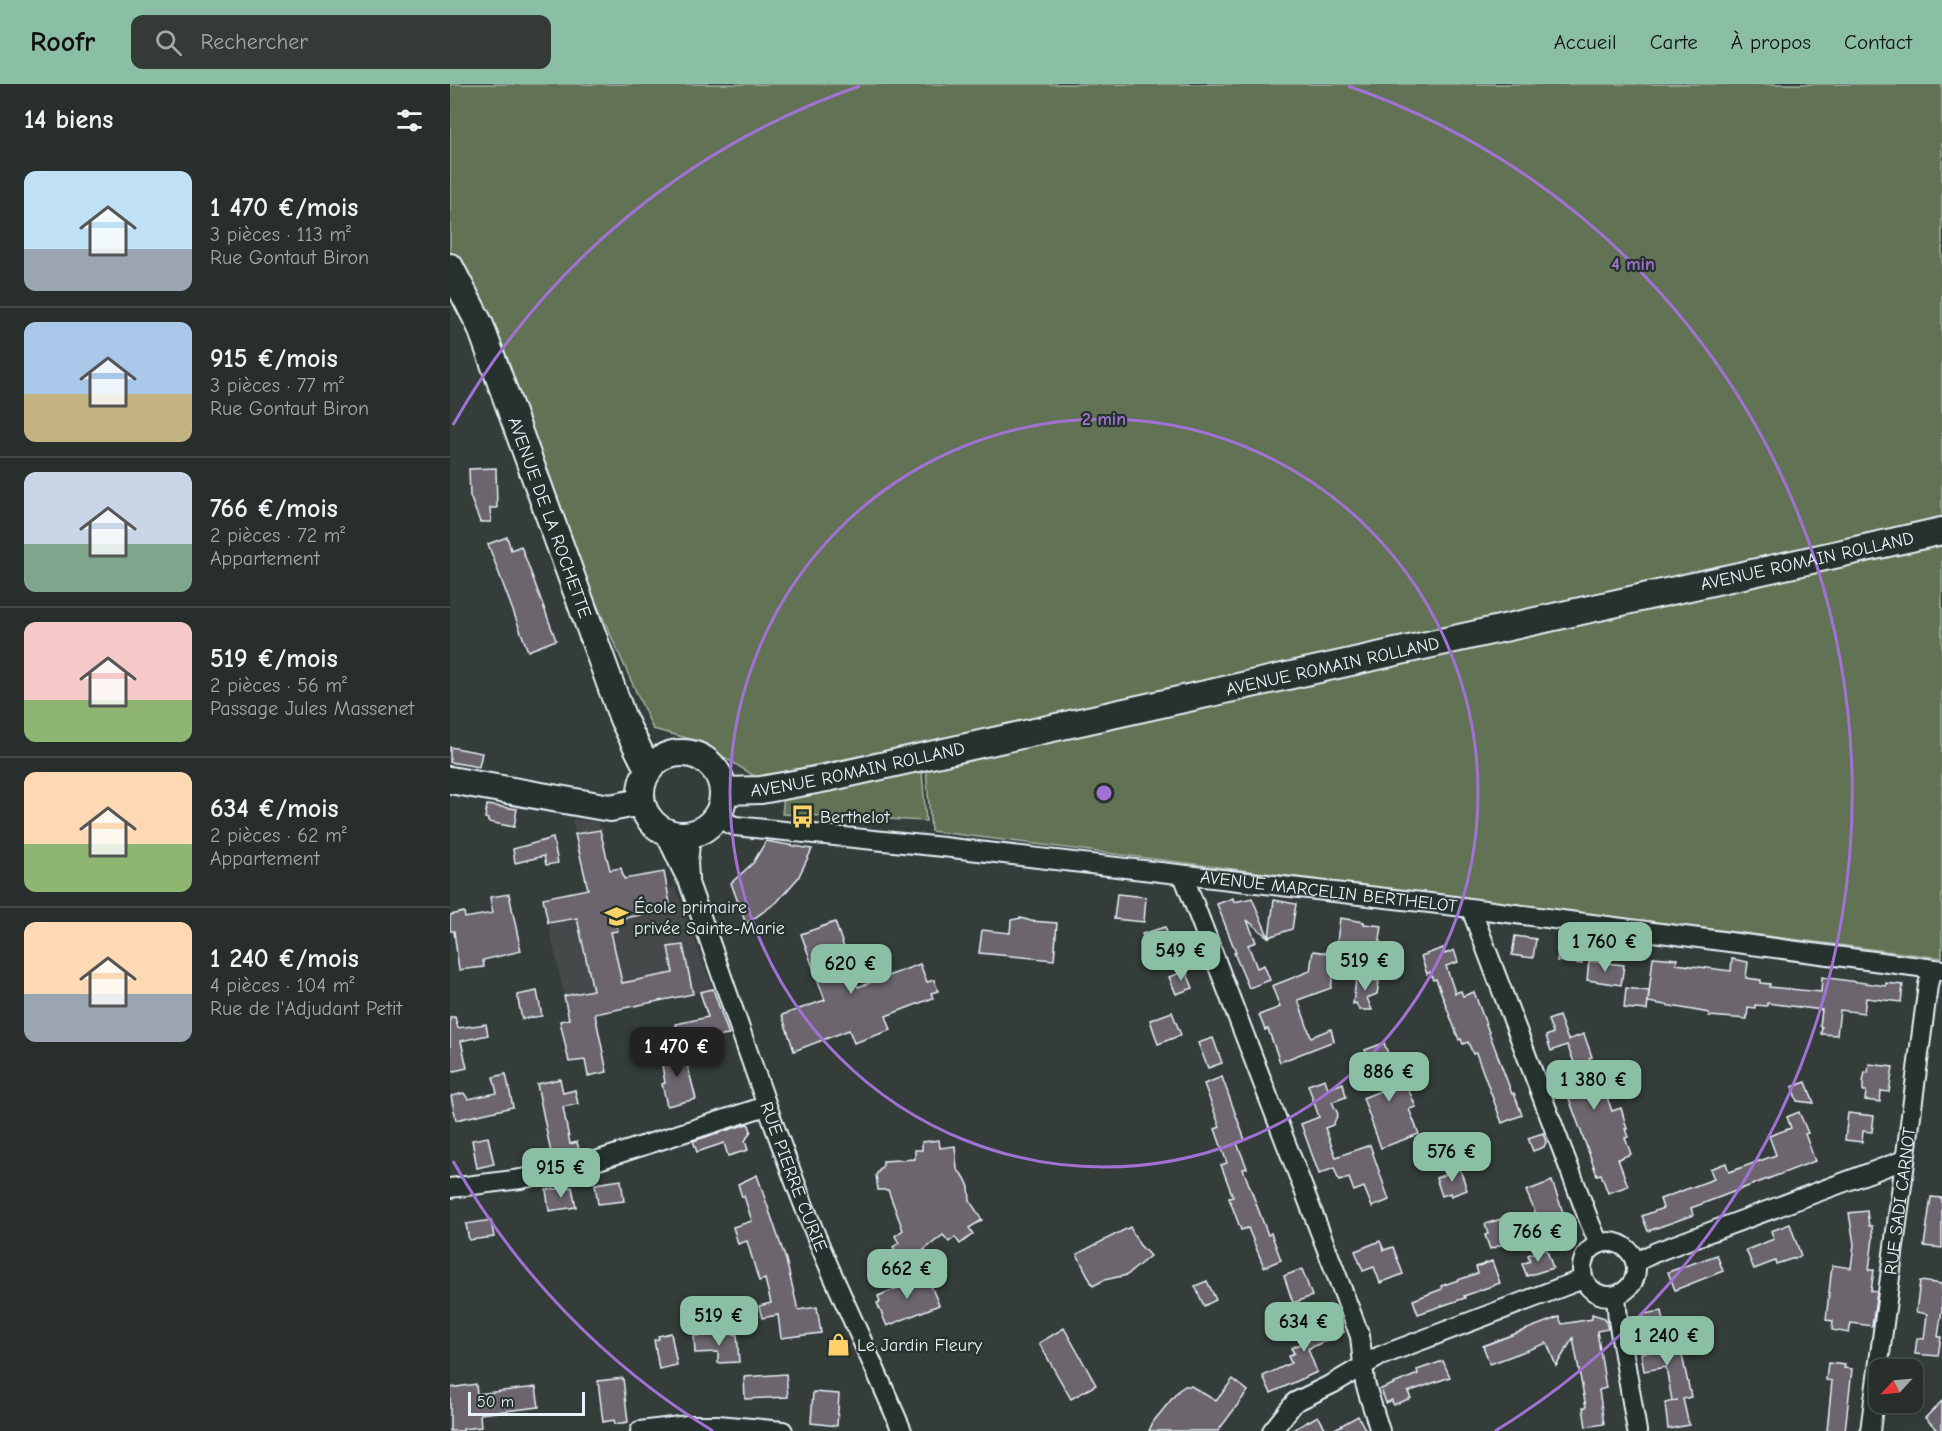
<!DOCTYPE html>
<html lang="fr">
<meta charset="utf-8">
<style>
:root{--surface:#272e2c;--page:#333a38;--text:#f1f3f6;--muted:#a4a8a9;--line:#434a48;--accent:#8abfa5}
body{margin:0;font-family:"Comic Neue",sans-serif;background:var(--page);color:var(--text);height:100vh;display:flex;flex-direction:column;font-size:22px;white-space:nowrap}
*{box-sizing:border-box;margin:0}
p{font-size:20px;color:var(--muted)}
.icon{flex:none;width:33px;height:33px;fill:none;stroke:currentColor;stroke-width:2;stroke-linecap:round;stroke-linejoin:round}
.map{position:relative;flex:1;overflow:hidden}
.sheet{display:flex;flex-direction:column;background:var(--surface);width:450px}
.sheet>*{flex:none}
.needle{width:39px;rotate:244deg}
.controls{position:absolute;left:1419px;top:1275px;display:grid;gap:12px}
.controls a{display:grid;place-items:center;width:54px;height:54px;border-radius:12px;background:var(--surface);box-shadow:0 6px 24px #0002,0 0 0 2px var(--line);font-size:30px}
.scale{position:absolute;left:18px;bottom:15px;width:117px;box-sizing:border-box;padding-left:6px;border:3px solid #e8f1f8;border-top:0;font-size:16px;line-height:21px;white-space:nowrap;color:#e8f1f8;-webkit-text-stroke:4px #26332d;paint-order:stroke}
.price{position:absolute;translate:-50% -51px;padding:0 14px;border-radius:12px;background:var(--accent);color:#111;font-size:20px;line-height:39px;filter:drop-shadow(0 2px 3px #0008)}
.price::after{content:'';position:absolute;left:50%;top:36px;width:18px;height:14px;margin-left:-9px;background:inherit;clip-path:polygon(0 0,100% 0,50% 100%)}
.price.selected{background:#222;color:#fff}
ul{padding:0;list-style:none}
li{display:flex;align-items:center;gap:18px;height:150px;padding:0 24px}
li+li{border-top:2px solid var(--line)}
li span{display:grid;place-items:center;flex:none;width:168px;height:120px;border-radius:12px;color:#555}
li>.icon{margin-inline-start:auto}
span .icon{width:72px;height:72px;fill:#fffc;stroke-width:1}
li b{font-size:26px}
h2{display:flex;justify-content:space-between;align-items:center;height:72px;padding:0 24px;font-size:26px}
header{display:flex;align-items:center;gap:36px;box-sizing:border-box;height:84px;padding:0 30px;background:var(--accent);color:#111}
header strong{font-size:28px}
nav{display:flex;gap:33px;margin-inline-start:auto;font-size:21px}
.search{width:420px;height:54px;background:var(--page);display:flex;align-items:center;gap:15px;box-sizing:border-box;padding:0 21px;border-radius:12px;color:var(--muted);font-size:22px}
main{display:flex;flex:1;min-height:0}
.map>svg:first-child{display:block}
.built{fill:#45494a}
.green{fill:#627355;stroke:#a5b2a6;stroke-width:1.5}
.building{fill:#6c656e;stroke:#e8f1f8;stroke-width:1.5}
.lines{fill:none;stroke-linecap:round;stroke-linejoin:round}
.street-casing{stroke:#e8f1f8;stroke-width:22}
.secondary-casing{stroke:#e8f1f8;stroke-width:30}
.street{stroke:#26332d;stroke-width:18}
.secondary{stroke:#26332d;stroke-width:26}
.ring{fill:none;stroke:#a171d3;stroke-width:3}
.labels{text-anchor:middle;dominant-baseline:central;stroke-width:4.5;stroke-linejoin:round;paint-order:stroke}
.street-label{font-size:18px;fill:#e8f1f8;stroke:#26332d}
.poi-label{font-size:18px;fill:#e8f1f8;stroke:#26332d;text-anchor:start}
.centre{fill:#a171d3;stroke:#26332d;stroke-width:3}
.ring-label{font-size:18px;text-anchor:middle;font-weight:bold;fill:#a171d3;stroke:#26332d;stroke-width:4.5;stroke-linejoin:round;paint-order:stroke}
</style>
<header>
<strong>Roofr</strong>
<div class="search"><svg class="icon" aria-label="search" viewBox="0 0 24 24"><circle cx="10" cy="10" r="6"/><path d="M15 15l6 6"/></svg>Rechercher</div>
<nav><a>Accueil</a><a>Carte</a><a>À propos</a><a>Contact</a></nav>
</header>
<main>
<section class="sheet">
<h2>14 biens<svg class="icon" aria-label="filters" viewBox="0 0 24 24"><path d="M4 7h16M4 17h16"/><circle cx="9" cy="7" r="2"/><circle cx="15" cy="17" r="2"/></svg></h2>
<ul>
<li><span style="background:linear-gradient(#bfe0f5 65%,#9aa5b1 0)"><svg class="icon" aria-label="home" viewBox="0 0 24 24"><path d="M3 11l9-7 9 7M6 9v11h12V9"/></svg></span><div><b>1 470 €/mois</b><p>3 pièces · 113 m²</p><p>Rue Gontaut Biron</p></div></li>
<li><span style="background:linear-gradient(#a9c7e8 60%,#c2b280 0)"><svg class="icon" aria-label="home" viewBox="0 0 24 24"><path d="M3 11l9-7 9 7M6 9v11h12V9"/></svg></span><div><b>915 €/mois</b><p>3 pièces · 77 m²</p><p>Rue Gontaut Biron</p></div></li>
<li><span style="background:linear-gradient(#c9d6e8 60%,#7fa58c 0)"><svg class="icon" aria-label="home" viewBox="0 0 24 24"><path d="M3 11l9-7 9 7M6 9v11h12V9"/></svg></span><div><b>766 €/mois</b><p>2 pièces · 72 m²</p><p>Appartement</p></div></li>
<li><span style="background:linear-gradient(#f6c9c9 65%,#8fb573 0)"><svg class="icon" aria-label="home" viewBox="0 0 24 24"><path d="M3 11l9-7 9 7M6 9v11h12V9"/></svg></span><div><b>519 €/mois</b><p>2 pièces · 56 m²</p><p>Passage Jules Massenet</p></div></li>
<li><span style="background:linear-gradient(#ffd9b3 60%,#8fb573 0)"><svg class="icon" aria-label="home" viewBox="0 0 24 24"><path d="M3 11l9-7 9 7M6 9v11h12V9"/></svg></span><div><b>634 €/mois</b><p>2 pièces · 62 m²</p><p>Appartement</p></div></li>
<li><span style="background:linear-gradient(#ffd9b3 60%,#9aa5b1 0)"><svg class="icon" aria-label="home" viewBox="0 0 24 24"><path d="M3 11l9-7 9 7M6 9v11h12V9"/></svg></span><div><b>1 240 €/mois</b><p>4 pièces · 104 m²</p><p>Rue de l'Adjudant Petit</p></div></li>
</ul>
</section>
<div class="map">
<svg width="1492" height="1347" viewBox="0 0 1492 1347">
<rect width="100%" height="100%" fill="#343d3a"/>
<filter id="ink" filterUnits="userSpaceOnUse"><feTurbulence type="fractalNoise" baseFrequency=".0167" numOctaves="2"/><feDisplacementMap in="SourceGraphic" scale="12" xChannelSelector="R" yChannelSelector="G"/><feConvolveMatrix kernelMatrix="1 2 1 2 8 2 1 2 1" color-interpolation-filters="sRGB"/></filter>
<g filter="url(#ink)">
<!-- built -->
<polygon class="built" points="122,735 148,738 166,813 225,803 263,905 119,935 96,827 138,805"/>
<!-- green -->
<g class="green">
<polygon points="0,0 1492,0 1492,874 481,747 474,659 306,693 248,657 203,645 0,195"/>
<polygon points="472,687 476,737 332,730 334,712"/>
</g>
<!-- building -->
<g class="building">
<polygon points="46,384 47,424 40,424 41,438 30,438 20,412 19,385"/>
<polygon points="57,453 61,466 71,462 106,556 78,567 38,460"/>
<polygon points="0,663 32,669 29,683 0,678"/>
<polygon points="37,721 67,725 64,743 38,738 38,735 35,734"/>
<polygon points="150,746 160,786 171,784 174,795 214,788 221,825 165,836 168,847 161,848 172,899 223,889 218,863 233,861 243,910 145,930 157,988 138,992 135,976 119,978 110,937 119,935 114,912 143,906 127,834 98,839 93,814 138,805 125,750"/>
<polygon points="103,754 108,779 96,781 94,772 65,779 63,765"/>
<polygon points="316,757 362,765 348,794 327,818 296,840 281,799 303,779"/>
<polygon points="59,810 71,867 33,876 34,883 9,886 4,847 0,847 0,831 14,828 15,834 43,829 40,813"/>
<polygon points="667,810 696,813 694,838 664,835"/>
<polygon points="783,814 784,818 802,814 819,854 797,836 806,858 798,861 807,884 814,881 820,896 799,904 784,869 786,869 767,820"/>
<polygon points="824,816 846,820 842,845 819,853"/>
<polygon points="571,834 581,837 607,839 604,876 529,869 532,846 560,849 561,836"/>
<polygon points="890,834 914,838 914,840 932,842 929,863 923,862 923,864 887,858"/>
<polygon points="385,838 408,903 470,880 477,898 484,896 488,907 481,909 483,914 436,932 441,946 404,959 399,946 344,967 332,931 375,916 351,850"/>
<polygon points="715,843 724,867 702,875 692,850"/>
<polygon points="1065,852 1086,855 1083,874 1062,871"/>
<polygon points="1110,855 1135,858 1132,880 1107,877"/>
<polygon points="993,864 995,870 1004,866 1008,878 996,882 1005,909 1011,907 1013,912 1024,908 1062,1010 1064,1009 1072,1031 1052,1039 1026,969 1023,970 1018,958 1013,960 1011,955 1009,956 986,895 983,896 980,888 977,890 971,872"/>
<polygon points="863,867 886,870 881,904 848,916 861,953 881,945 884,957 830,978 818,945 815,946 809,931 830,923 822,902 860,887"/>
<polygon points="1203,873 1227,875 1226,880 1281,887 1282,875 1298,878 1296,894 1311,896 1311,899 1320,900 1319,903 1371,908 1372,893 1436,902 1436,899 1453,901 1451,918 1416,914 1414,929 1390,926 1387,951 1371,950 1372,943 1370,942 1372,926 1317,919 1317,922 1305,921 1305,924 1298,923 1297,935 1259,932 1259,929 1198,918"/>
<polygon points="1139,877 1174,881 1171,901 1137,896"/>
<polygon points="736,887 743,904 726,910 719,893"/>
<polygon points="907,888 910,894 929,897 927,910 917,914 922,926 909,926 906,919 903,920"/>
<polygon points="1176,904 1199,907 1197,926 1174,924"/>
<polygon points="263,905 279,951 266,953 265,949 230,956 226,940 258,933 250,908"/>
<polygon points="87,907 92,932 72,935 67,911"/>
<polygon points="722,928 731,951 708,960 700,936"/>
<polygon points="1109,932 1118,956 1134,950 1142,973 1139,974 1151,1006 1154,1005 1162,1027 1171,1024 1177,1045 1175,1045 1178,1053 1175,1054 1181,1070 1168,1075 1178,1102 1158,1109 1151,1090 1147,1091 1114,1001 1131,995 1117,961 1101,967 1096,952 1103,949 1098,936"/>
<polygon points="0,933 5,933 8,944 36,940 38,951 11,957 17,984 0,988"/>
<polygon points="763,954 772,979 758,984 748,959"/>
<polygon points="934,959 939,972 932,974 940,996 947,994 951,1002 956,1000 966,1023 959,1025 969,1050 931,1064 913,1014 930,1007 915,966"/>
<polygon points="233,964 246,1015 217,1022 212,1000 215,999 210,969"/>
<polygon points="1419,980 1443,983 1439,1008 1431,1007 1430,1018 1415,1016 1416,1007 1413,1007 1413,998 1415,988 1418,989"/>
<polygon points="56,990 63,1023 6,1036 1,1012 14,1009 18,1015 47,1009 43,993"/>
<polygon points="772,993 795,1056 787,1059 797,1084 793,1085 818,1151 821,1149 831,1176 814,1183 798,1144 791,1146 779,1114 783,1113 771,1081 777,1079 765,1045 770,1043 754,1000"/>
<polygon points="110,995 113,1009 125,1006 128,1020 113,1023 120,1060 127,1058 130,1070 114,1074 111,1073 109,1068 101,1069 87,1000"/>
<polygon points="875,995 878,1005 893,999 896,1013 882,1018 888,1030 883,1041 875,1044 886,1073 920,1061 939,1116 922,1123 914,1103 904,1107 899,1094 889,1097 884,1084 869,1090 851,1040 869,1033 858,1001"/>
<polygon points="1356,998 1364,1019 1347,1017 1342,1003"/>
<polygon points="1349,1028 1358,1049 1355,1050 1365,1077 1241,1124 1243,1131 1198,1147 1192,1132 1213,1124 1210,1115 1264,1095 1260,1085 1276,1079 1279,1088 1326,1071 1319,1052 1341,1044 1337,1033"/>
<polygon points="1398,1029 1424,1032 1422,1048 1413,1047 1412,1058 1395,1056"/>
<polygon points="297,1040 299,1041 301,1047 295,1057 298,1066 278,1072 274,1059 247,1068 243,1057"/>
<polygon points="1093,1049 1096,1058 1094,1063 1083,1067 1078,1054"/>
<polygon points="38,1053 44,1080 27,1084 22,1056"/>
<polygon points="489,1056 490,1064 505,1062 507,1085 515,1094 519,1103 520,1117 532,1136 519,1144 523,1150 510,1160 505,1153 499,1158 493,1151 474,1166 476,1169 467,1176 466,1180 453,1178 443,1163 449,1159 445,1152 453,1146 438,1106 428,1106 426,1091 433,1081 433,1077 465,1075 465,1066 472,1066 472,1058"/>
<polygon points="1010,1085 1017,1106 1001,1112 1000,1109 992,1112 986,1094"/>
<polygon points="307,1091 336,1176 348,1226 367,1223 371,1249 331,1254 328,1231 312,1234 309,1222 321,1219 315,1195 309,1197 297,1157 288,1160 283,1143 302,1137 294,1112 292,1113 288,1100"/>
<polygon points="171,1096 174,1117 148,1120 145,1100"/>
<polygon points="1102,1097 1115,1134 1110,1136 1113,1145 1090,1153 1082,1131 1086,1130 1076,1107"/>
<polygon points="122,1103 126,1123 99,1127 96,1106"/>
<polygon points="1481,1113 1492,1114 1492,1164 1474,1162"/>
<polygon points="1417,1127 1419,1142 1422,1142 1423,1154 1419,1186 1424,1186 1421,1207 1427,1208 1422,1242 1401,1239 1399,1249 1382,1246 1383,1237 1376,1236 1382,1181 1401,1184 1404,1160 1399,1129"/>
<polygon points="1061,1132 1066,1146 1061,1148 1064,1156 1040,1165 1035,1151 1038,1150 1035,1140"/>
<polygon points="41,1136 44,1153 19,1156 16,1140"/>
<polygon points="1340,1140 1351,1172 1326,1180 1325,1177 1304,1185 1296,1166 1324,1155 1321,1147"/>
<polygon points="680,1143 689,1160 700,1172 677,1191 654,1196 643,1202 627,1170"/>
<polygon points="930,1157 934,1166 943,1163 953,1190 930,1199 924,1183 913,1187 905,1167"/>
<polygon points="1096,1164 1103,1184 1077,1192 1072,1180 1080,1177 1078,1171"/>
<polygon points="1267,1171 1273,1187 1225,1206 1218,1188"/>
<polygon points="1042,1177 1050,1199 1014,1212 1015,1214 968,1230 963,1216 992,1205 991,1202 1028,1189 1026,1183"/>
<polygon points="852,1185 862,1212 843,1219 834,1192"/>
<polygon points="468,1190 472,1200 479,1197 489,1221 437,1242 427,1219 430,1218 428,1212 452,1202 450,1198"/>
<polygon points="757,1197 766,1216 754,1222 745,1202"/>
<polygon points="1470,1197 1492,1200 1492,1226 1488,1253 1491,1253 1488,1272 1465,1270 1467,1254 1474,1255 1477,1230 1466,1228"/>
<polygon points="1212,1227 1218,1259 1229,1257 1241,1313 1233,1315 1239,1341 1218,1345 1215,1319 1228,1316 1222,1317 1216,1283 1194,1287 1191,1269 1200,1268 1193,1230"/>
<polygon points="887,1228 894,1248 858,1265 867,1288 821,1309 813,1292 841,1279 838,1272 844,1269 841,1264 852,1259 847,1247"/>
<polygon points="1142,1230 1155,1234 1158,1245 1147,1247 1156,1304 1149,1306 1154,1340 1136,1343 1133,1324 1136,1323 1123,1254 1106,1282 1097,1259 1040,1280 1033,1262 1109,1233 1112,1240 1142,1235"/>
<polygon points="614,1244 646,1301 621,1315 589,1259"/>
<polygon points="221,1249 227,1281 209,1285 204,1256 209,1255 208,1252"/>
<polygon points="287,1250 289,1278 268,1279 268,1268 245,1269 244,1252"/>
<polygon points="993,1277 1000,1293 958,1308 961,1314 943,1321 942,1316 936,1319 931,1305 968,1290 967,1286"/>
<polygon points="1378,1279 1395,1281 1394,1284 1402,1285 1395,1347 1377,1347 1382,1297 1376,1296"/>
<polygon points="336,1290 338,1313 295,1315 294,1293"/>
<polygon points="173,1294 178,1338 165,1340 164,1336 153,1338 148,1297"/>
<polygon points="783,1295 798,1307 768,1347 699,1347 703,1338 729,1306 735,1302 741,1302 766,1317"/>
<polygon points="26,1300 27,1310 86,1303 89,1323 30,1330 31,1343 13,1345 13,1347 0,1347 0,1304"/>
<polygon points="363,1308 389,1310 387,1342 361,1339"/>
<polygon points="1492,1317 1492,1347 1489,1347 1475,1334"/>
<polygon points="868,1332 877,1347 841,1347"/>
<polygon points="908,1332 916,1347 881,1347"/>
</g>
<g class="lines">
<defs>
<g id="street">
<path id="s1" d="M 266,734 L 285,742 L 493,763 L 997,821 L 1492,886"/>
<path id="s2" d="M 213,747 C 223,764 229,782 239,799 C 281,915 318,1033 364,1147 C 391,1214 424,1280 452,1347"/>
<polyline points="733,791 910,1252 915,1299 930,1347"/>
<polyline points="239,794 238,779 241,751"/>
<polyline points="1021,825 1140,1139 1149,1160"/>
<polyline points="0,1104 71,1095 133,1081 316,1022"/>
<circle cx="1159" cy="1185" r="27"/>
<polyline points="1186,1178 1206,1168 1454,1076"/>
<polyline points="1166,1212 1168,1236 1187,1347"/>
<polyline points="190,1347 238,1341 268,1341 333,1347"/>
<polyline points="822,1347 845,1318 884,1299 930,1272 1133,1195"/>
<path id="s3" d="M 1420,1347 L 1478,901 L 1482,885"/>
</g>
<g id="secondary">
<path id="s4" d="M 0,183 L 30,241 L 173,635 L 194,677 L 201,682"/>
<circle cx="232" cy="710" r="41"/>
<polyline points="0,696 160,724 191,718"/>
<path id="s5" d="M 274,707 L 311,706 L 377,694 L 1492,447"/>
</g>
</defs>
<!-- street casing -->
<use href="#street" class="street-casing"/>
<!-- secondary casing -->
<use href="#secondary" class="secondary-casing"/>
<!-- street -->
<use href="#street" class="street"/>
<!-- secondary -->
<use href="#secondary" class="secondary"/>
</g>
</g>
<!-- distance rings -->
<g class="ring">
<circle cx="654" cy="709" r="374"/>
<path d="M263 1347A748 748 0 0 1 3 1077M3 341A748 748 0 0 1 410 2M898 2A748 748 0 0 1 1045 1347"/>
</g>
<!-- icons -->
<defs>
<symbol id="bus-bare" viewBox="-9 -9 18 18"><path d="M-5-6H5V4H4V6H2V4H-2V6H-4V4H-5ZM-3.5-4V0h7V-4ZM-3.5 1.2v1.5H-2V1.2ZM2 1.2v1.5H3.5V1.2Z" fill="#ffd166" stroke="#26332d" stroke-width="2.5" paint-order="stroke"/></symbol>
<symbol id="school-bare" viewBox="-9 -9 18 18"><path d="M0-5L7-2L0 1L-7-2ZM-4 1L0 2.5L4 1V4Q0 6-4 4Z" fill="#ffd166" stroke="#26332d" stroke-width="2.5" paint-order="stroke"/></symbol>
<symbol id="shop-bare" viewBox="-9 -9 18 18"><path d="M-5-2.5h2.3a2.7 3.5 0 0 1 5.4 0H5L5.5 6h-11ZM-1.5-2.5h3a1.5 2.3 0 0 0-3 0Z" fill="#ffd166" stroke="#26332d" stroke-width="2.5" paint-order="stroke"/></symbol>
</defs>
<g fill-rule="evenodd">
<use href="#bus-bare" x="336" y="716" width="33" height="33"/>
<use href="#school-bare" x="150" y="816" width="33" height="33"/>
<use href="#shop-bare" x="372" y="1244" width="33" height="33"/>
</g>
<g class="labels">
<!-- street labels -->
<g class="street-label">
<text stroke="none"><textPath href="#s4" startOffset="270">AVENUE DE LA ROCHETTE</textPath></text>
<text stroke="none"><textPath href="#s5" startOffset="1108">AVENUE ROMAIN ROLLAND</textPath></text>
<text stroke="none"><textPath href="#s5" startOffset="622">AVENUE ROMAIN ROLLAND</textPath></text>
<text stroke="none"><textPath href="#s5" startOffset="136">AVENUE ROMAIN ROLLAND</textPath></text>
<text stroke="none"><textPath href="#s1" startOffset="618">AVENUE MARCELIN BERTHELOT</textPath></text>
<text stroke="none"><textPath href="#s2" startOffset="370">RUE PIERRE CURIE</textPath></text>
<text stroke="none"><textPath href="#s3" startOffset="232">RUE SADI CARNOT</textPath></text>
</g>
<!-- poi labels -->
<g class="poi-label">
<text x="370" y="733">Berthelot</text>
<text x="184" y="823">École primaire<tspan x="184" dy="21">privée Sainte-Marie</tspan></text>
<text x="407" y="1261">Le Jardin Fleury</text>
</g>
</g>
<circle cx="654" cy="709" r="9" class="centre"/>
<g class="ring-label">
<text x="1183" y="186">4 min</text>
<text x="654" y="341">2 min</text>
</g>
</svg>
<div class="controls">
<a><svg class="needle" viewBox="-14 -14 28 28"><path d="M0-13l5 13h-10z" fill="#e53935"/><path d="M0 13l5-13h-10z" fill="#a4a8a9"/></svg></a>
</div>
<div class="scale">50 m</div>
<b class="price" style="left:1155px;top:889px">1 760 €</b>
<b class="price" style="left:731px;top:898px">549 €</b>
<b class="price" style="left:915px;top:908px">519 €</b>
<b class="price" style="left:401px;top:911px">620 €</b>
<b class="price selected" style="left:227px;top:994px">1 470 €</b>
<b class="price" style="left:939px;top:1019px">886 €</b>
<b class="price" style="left:1144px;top:1027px">1 380 €</b>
<b class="price" style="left:1002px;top:1099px">576 €</b>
<b class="price" style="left:111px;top:1115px">915 €</b>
<b class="price" style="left:1088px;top:1179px">766 €</b>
<b class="price" style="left:457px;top:1216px">662 €</b>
<b class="price" style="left:269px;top:1263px">519 €</b>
<b class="price" style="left:854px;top:1269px">634 €</b>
<b class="price" style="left:1217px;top:1283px">1 240 €</b>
</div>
</main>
